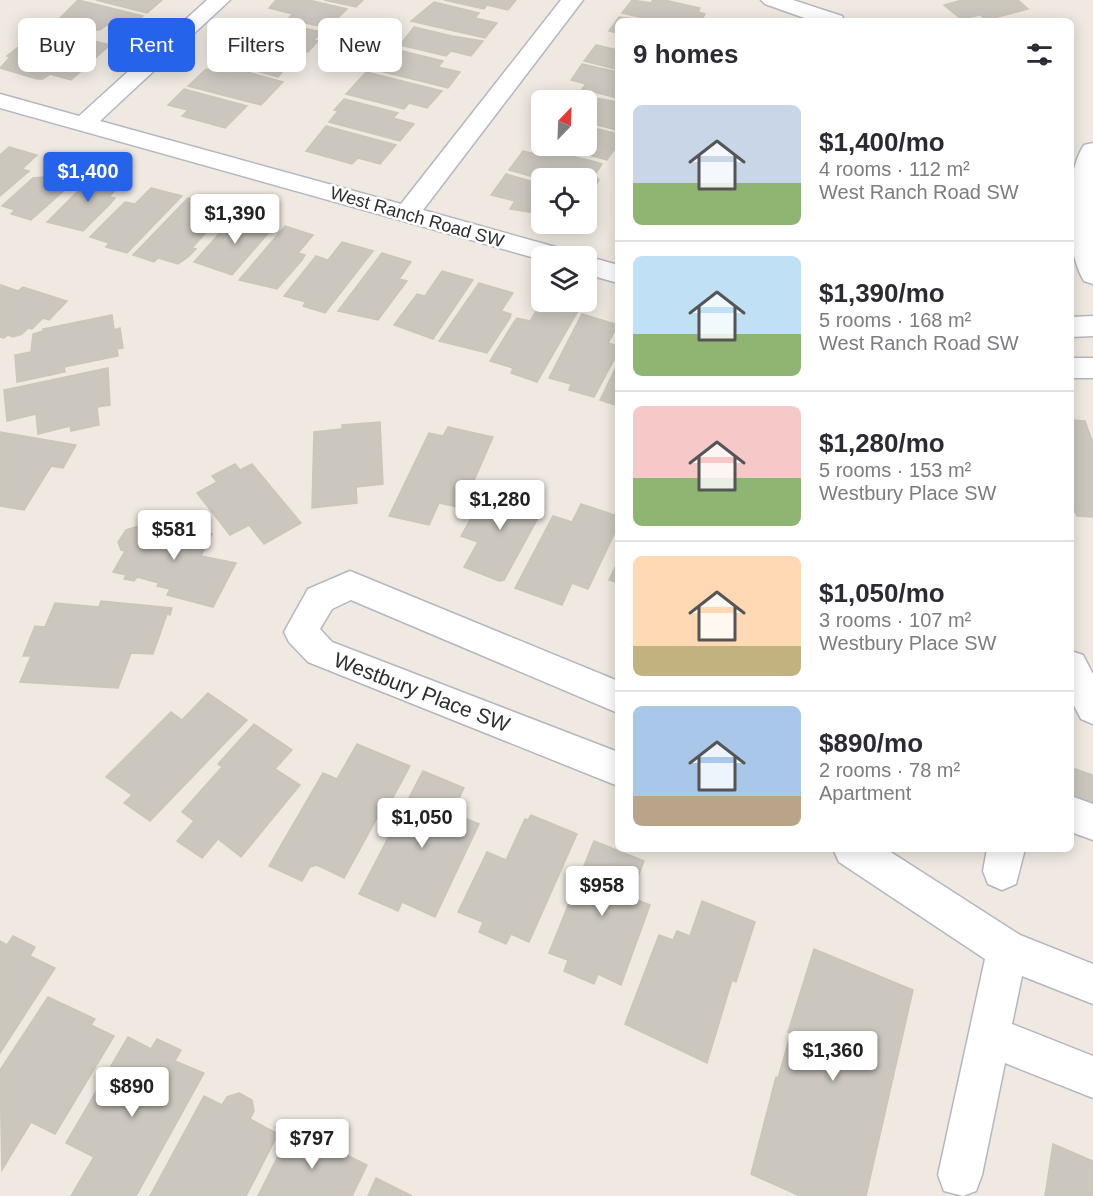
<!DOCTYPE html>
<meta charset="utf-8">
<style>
:root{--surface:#fff;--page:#f2f2f3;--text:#2b2b33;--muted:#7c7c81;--line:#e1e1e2;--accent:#2563eb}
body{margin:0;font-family:Helvetica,sans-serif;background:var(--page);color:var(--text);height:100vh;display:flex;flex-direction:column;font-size:22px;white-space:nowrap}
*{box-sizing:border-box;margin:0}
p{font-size:20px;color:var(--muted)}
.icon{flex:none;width:33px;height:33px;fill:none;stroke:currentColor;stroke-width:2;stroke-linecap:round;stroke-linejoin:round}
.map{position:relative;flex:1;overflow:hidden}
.panel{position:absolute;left:615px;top:18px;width:459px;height:834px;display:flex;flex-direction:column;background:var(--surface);border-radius:9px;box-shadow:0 3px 15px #0003}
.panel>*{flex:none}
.banner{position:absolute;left:18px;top:18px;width:507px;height:54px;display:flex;gap:12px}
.needle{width:39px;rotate:23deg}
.fabs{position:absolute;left:531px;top:90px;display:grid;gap:12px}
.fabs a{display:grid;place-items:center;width:66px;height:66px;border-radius:9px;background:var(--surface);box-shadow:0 3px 15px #0003;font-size:30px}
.price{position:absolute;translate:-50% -51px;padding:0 14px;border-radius:6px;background:#fff;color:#222;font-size:20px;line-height:39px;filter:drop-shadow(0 2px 3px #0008)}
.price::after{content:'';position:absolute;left:50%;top:36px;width:18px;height:14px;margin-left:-9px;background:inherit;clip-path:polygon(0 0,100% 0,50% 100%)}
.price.current{background:var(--accent);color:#fff}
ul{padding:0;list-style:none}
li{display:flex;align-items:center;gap:18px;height:150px;padding:0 18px}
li+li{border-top:2px solid var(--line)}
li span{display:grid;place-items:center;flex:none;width:168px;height:120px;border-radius:9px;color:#555}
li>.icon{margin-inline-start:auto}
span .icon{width:72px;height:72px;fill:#fffc;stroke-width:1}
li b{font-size:26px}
h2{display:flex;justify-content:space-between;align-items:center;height:72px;padding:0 18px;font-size:26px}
.pill{padding:0 21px;border-radius:9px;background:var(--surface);box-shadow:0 3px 15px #0003;font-size:21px;line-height:54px}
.pill.current{background:var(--accent);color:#fff}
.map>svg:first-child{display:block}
.building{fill:#cbc7bf;stroke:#cbc5ba;stroke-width:1.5}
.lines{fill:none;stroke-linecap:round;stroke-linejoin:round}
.minor-casing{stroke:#b4b7c1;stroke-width:3}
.minor{fill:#fff;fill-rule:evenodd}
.labels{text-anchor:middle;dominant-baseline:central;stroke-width:5;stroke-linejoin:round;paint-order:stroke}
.far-street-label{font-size:18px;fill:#2e2e2e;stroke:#fff}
.street-label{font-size:21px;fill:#2e2e2e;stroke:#fff}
</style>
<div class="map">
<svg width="1093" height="1196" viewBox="0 0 1093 1196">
<rect width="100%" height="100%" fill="#efe9e1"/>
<!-- building -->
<g class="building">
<polygon points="78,0 143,16 127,30 107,25 100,30 94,30 58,20"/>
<polygon points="96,0 162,0 147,13"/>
<polygon points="276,0 309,0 347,9 328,28 287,19 293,14 269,8"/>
<polygon points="324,0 363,0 356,7"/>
<polygon points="444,0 516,0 508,10 487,5 484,9"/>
<polygon points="632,0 651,3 653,0 664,0 700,8 698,12 705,14 701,21 657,21 622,13"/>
<polygon points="962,0 1018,0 1028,9 986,20 980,15 961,19 944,5"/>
<polygon points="434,2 479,13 475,18 497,23 485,38 411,21"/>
<polygon points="619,17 628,18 640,21 618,21 618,33 609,31"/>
<polygon points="256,20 276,26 280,23 286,24 321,32 314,40 318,41 308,52 241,35"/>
<polygon points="54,23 95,34 89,40 110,45 92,61 24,43"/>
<polygon points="414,27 452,36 483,41 471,56 451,51 446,56 400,45"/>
<polygon points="237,39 298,54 278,77 235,65 240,60 220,55"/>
<polygon points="21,45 89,64 71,80 50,74 43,79 37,79 0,68 10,57 7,56"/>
<polygon points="596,45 618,50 616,69 584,61"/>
<polygon points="394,49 443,61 438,67 460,72 448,88 376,70"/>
<polygon points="582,64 618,72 618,98 582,89 586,84 571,80"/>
<polygon points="229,67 283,82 261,105 188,86 206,69 223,73"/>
<polygon points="366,72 442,91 427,108 409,103 404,109 346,94"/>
<polygon points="184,89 247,106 225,128 182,116 188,110 168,105"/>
<polygon points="585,96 618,102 617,130 586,122 586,100 581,100"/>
<polygon points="344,99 398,113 393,118 414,124 400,141 329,122 338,111 334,110"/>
<polygon points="326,126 396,145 380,164 358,158 352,164 306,151"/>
<polygon points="586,126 618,134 618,148 615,148 607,160 555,146 586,146"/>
<polygon points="9,147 37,155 22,169 29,171 0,196 0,155"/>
<polygon points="523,151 546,157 550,151 596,162 602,164 595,175 599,180 595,187 587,189 586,178 541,179 509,170"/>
<polygon points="59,162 87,170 31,220 11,214 15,210 2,206 33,178 43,177"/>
<polygon points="97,172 125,180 109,197 115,198 111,203 83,231 47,222"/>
<polygon points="506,174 541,184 542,214 510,209 515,201 491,195"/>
<polygon points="151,188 182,196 127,253 106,247 109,243 90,237 125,202 135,204"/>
<polygon points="188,198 217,207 201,224 211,227 192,248 196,249 188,257 178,264 158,258 154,262 133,255"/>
<polygon points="248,216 276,224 232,275 194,262 225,227 235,230"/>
<polygon points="285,226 313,235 298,253 305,255 302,260 277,289 239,280"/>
<polygon points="342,242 373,251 325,313 303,306 306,302 284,296 316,256 328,260"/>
<polygon points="382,253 411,262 399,279 407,281 378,320 338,311"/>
<polygon points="442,271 473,280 433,339 394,325 417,294 425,296"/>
<polygon points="479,283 513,293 501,311 511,314 510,318 487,353 439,341"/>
<polygon points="1,285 18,291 23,287 67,301 49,320 43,318 32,329 28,328 22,334 13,337 8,335 4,338 0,337"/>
<polygon points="542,302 578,311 537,382 511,373 513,368 490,361 514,322 517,318 530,321"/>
<polygon points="582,314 618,325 608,343 618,346 618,352 594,397 569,390 571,384 549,378"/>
<polygon points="112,315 114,330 120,328 123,348 117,349 118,356 64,367 65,372 17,382 15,355 31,352 33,334 43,331 43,329"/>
<polygon points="618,363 618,406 600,400"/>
<polygon points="108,368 110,405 97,407 99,425 71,431 70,426 38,434 36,414 7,421 4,390"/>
<polygon points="1071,420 1085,421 1093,443 1093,517 1077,516 1075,512 1071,512"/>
<polygon points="380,422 383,484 356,487 357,503 312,508 314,432 342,429 342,425"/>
<polygon points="448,427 493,437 462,508 439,503 429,525 389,516 429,433 443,436"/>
<polygon points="0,432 76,445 63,468 51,466 24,510 0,506"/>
<polygon points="235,464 240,470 252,464 301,523 264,544 249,525 230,535 197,493 217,482 212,476"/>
<polygon points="488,488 506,494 510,489 534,496 531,503 544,507 504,580 499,581 464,567 478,542 461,536"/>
<polygon points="581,504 618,516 618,526 588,589 572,583 562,605 515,588 553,516 572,522"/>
<polygon points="143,519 174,526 175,523 196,527 194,530 212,534 201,556 236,563 213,607 167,595 170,589 157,586 159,583 137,577 134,581 124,579 126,575 113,572 125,551 121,550 118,542 126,530 139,526"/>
<polygon points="618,561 618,583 609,580"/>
<polygon points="101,601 172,608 170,615 167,614 153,654 131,653 118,688 20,682 31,656 23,656 35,626 45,627 55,603 99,607"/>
<polygon points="208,693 247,720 150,821 124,803 132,795 106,777 171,712 182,720"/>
<polygon points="254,724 292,750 275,769 300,785 241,857 218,839 202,858 177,841 194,821 182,812 222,767 218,764"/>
<polygon points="357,744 410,766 381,820 377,818 344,878 317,865 310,867 302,881 269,866 323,773 337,779"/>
<polygon points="1072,768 1093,775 1093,803 1071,796"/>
<polygon points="423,771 464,788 452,813 479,824 435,917 402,902 398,911 359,894"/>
<polygon points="531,815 577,834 529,942 511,934 506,944 479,932 483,922 458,912 487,852 506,860 525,819 528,820"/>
<polygon points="594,841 644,861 630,897 650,905 621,985 598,974 594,984 564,971 568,960 549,953"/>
<polygon points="702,901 755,922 736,982 732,980 707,1063 625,1024 659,935 673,940 677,931 690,936"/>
<polygon points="13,936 35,947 30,956 55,968 0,1053 0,941 7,945"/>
<polygon points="814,949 913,990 866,1196 800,1196 751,1174 776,1077 778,1078 791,1033 788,1032"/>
<polygon points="48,997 95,1019 91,1025 114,1036 55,1134 31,1122 2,1170 0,1070"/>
<polygon points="128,1037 151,1049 157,1039 181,1050 175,1061 204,1073 136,1196 71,1196 94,1157 66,1143"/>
<polygon points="239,1093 252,1100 254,1111 250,1119 278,1134 246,1196 150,1196 204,1096 222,1105 227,1097"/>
<polygon points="292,1128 367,1165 352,1196 258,1196"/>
<polygon points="1053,1144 1093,1161 1093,1196 1045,1196"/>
<polygon points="376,1178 412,1196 368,1196"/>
</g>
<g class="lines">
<defs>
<g id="minor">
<polygon points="207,0 230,0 100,121 401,204 561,0 583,0 423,210 566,250 570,256 542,256 542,260 0,108 0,94 79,116"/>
<polygon points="761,0 793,0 842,16 845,21 813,21 765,4"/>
<path d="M 1093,143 L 1093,284 L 1084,281 C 1065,251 1064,174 1084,145 Z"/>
<polygon points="585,256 586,256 618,265 618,283 586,274"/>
<polygon points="1093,316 1093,336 1071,337 1071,317"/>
<rect x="1071" y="358" width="22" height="20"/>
<polygon points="350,571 618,681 618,713 351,600 332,609 320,629 332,642 618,752 618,786 308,662 289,642 284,632 308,589"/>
<polygon points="1071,651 1083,655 1093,674 1093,724 1081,719 1071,700"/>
<polygon points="1071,796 1093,804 1093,840 1071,832"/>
<polygon points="833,849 886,849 1020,935 1093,964 1093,1004 1022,976 1012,1024 1093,1056 1093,1098 1005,1063 982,1175 976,1191 963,1196 944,1191 938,1175 985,959 839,862"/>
<polygon points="987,849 1025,849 1016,884 1002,890 988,884 983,871"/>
</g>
</defs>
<!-- minor casing -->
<use href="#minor" class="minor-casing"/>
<!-- minor -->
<use href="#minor" class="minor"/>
</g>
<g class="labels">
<!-- far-street labels -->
<g class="far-street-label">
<text transform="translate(417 217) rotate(16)">West Ranch Road SW</text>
</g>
<!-- street labels -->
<g class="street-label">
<text transform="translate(422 692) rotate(21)">Westbury Place SW</text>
</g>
</g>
</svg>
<div class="fabs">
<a><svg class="needle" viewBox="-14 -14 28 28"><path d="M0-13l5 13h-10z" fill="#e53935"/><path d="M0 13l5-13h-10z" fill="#7c7c81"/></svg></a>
<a><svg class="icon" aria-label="locate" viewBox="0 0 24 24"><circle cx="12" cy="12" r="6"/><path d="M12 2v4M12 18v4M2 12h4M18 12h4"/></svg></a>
<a><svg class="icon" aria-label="layers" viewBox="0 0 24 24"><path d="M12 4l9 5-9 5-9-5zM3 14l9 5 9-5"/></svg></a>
</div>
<b class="price current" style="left:88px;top:203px">$1,400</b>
<b class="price" style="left:235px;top:245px">$1,390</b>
<b class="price" style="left:500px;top:531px">$1,280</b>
<b class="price" style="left:174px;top:561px">$581</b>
<b class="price" style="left:422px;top:849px">$1,050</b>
<b class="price" style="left:602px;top:917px">$958</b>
<b class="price" style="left:833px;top:1082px">$1,360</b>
<b class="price" style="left:132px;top:1118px">$890</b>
<b class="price" style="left:312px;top:1170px">$797</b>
<div class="banner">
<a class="pill">Buy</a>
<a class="pill current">Rent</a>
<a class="pill">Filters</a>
<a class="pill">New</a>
</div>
<section class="panel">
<h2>9 homes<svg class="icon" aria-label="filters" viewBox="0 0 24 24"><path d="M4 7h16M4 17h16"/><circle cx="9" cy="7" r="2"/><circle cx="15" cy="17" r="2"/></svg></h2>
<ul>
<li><span style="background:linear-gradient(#c9d6e8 65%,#8fb573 0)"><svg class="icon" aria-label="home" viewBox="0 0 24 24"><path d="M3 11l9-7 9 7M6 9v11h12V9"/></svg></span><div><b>$1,400/mo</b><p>4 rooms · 112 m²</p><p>West Ranch Road SW</p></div></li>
<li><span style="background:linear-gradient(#bfe0f5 65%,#8fb573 0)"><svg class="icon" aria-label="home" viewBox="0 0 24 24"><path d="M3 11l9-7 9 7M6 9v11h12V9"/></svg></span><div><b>$1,390/mo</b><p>5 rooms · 168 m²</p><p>West Ranch Road SW</p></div></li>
<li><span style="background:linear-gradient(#f6c9c9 60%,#8fb573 0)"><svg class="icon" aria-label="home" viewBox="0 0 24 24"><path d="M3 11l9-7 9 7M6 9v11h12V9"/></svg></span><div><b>$1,280/mo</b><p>5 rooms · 153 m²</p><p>Westbury Place SW</p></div></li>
<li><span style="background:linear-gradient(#ffd9b3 75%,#c2b280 0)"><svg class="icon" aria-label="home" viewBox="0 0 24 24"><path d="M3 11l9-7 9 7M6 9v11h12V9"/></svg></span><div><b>$1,050/mo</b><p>3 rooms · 107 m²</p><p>Westbury Place SW</p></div></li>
<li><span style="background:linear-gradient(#a9c7e8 75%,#b9a48a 0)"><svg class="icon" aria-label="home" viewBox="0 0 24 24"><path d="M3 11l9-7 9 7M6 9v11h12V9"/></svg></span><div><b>$890/mo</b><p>2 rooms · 78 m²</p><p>Apartment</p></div></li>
</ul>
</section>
</div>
